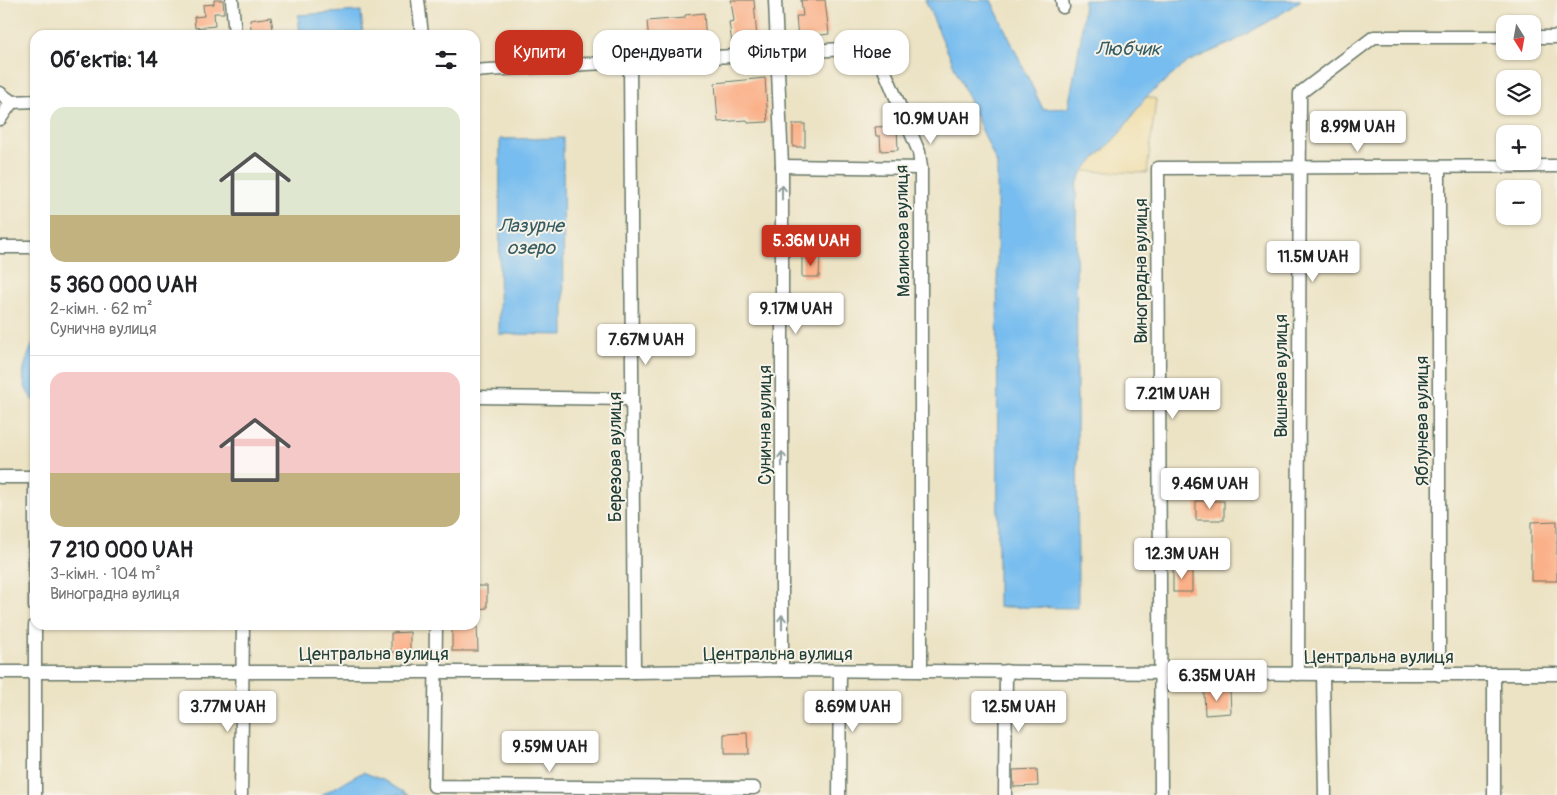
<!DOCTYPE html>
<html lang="uk">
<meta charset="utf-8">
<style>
:root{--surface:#fff;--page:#f2f2f2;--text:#202124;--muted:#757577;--line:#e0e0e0;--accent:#c8321e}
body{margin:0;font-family:Pangolin,sans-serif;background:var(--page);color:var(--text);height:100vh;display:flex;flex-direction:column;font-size:19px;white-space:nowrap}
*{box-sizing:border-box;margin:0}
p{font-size:16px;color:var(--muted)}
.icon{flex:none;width:28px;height:28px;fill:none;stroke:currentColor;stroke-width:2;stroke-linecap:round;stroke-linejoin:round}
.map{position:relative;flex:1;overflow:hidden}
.side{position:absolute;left:30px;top:30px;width:450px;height:600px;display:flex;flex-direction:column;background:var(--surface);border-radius:15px;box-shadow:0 1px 4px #0004}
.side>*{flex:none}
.top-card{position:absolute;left:495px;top:30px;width:475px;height:45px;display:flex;gap:10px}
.needle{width:32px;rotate:169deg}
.tools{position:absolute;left:1496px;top:15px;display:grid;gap:10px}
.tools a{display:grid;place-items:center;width:45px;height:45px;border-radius:10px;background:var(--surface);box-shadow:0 1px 4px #0004;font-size:25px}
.price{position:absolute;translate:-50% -42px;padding:0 11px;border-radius:5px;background:#fff;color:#222;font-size:16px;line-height:32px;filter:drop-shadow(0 1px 2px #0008)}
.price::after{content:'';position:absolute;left:50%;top:30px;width:15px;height:11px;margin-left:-8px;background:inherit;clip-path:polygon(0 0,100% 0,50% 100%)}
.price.selected{background:var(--accent);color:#fff}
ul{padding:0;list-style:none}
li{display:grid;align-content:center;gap:10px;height:265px;padding:0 20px}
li+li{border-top:1px solid var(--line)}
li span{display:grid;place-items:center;height:155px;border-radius:15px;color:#555}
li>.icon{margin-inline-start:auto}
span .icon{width:90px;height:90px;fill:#fffc;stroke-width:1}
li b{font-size:21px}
h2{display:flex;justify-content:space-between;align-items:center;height:60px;padding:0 20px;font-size:21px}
.chip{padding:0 18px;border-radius:15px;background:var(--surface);box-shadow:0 1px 4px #0004;font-size:18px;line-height:45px}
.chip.selected{background:var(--accent);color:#fff}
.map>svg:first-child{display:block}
.sand{fill:#eeda9e;stroke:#868c69}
.water{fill:#78bdef;stroke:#4c7d92}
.building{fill:#fab088}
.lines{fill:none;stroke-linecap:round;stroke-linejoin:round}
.minor-casing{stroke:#677767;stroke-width:15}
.minor{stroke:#fff;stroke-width:12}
.oneway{stroke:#8f9e9a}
.labels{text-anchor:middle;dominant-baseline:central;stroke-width:4;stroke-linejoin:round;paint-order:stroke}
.street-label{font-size:18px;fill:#1f3d34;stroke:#f7f3e8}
.water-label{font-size:19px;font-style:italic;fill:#355d63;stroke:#f7f3e8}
</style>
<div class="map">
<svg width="1557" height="795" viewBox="0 0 1557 795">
<rect width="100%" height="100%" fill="#f7f3e8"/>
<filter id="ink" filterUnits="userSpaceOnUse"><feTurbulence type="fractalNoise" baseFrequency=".02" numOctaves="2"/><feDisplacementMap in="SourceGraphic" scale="10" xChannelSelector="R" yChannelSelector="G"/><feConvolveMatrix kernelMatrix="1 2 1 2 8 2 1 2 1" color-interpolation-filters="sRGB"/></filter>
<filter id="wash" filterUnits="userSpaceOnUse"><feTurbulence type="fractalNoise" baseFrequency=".0096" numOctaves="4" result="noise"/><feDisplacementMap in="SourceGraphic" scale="20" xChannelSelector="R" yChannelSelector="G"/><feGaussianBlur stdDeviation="1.12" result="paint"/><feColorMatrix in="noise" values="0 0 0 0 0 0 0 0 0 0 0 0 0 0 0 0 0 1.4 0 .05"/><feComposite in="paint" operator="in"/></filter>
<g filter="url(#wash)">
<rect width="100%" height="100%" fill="#ece3c5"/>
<!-- sand -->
<polygon class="sand" points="1146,97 1156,99 1147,173 1083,171 1119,134"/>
<!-- water -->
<g class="water">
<polygon points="925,0 991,0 1043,109 1068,108 1081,38 1084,0 1301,0 1284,12 1233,42 1188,62 1146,97 1119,134 1083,171 1076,186 1078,608 998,607 997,164"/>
<polygon points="361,11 363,35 300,35 298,15"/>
<polygon points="563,138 564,335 499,334 500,139"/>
<path d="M 35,339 L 35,402 C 15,381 25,362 35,339 Z"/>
<polygon points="363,772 385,781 408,795 321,795"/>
</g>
<g id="blocks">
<!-- building -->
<g class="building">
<polygon points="214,0 223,0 224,13 214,13 215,26 195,28 194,17 204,16 203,5 214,4"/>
<polygon points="731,0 754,0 757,40 732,43 729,22 734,21"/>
<polygon points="801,0 825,0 829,34 798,38 796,16 803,16"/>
<polygon points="704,13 706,42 687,44 687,38 649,41 647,21 685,18 685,15"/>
<polygon points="271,17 274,35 252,35 250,20"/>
<polygon points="765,78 768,122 748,123 747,120 718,122 715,83"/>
<rect x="793" y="124" width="12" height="23"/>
<polygon points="897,126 898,150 881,151 880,136 876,136 875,127"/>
<polygon points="802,256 820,257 819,277 802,277"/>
<rect x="1196" y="501" width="28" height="19"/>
<polygon points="1557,521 1557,581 1531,581 1531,522"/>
<rect x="1173" y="568" width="19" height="24"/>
<polygon points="475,586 487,586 487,608 475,609"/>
<polygon points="452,625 477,625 478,651 452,651"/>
<polygon points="410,632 410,652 391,652 391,633"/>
<polygon points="1230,689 1231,713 1205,715 1204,691"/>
<polygon points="747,733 748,754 724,754 724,734"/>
<polygon points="1037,769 1038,786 1014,787 1013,770"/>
</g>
</g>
</g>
<g filter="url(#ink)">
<use href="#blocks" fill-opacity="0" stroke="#677767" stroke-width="1"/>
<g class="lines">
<defs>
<g id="minor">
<polyline points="232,0 235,35"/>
<polyline points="418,0 422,35"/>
<polyline points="775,0 782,166 782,670"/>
<polyline points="1062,0 1063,7"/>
<polyline points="1532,37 1557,37"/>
<polyline points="630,61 634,672"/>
<path d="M 475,71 C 607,62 738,57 870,47 L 878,55 L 919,152 L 921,168 L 921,671"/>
<polyline points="0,93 12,102"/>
<polyline points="12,102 35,101"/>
<polyline points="0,119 12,102"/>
<polyline points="782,166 921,168"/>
<polyline points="0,247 35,247"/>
<polyline points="475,397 632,399"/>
<polyline points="0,477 35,477"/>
<polyline points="35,477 35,607"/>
<polyline points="35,625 35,795"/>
<polyline points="436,625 434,786 754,788"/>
<polyline points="0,672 634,672 782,670 1323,674 1557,674"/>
<polyline points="1298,674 1300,93 1374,37 1505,37"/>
<polyline points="1323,674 1325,795"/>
<polyline points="1494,674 1494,795"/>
<polyline points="1439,675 1439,167"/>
<polyline points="241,795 243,625"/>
<polyline points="839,795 840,671"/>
<polyline points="1005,795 1006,671"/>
<polyline points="1161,795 1158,168 1557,166"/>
</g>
</defs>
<!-- minor casing -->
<use href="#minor" class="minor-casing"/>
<!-- minor -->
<use href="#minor" class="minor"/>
</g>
<!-- one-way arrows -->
<defs><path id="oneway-shaft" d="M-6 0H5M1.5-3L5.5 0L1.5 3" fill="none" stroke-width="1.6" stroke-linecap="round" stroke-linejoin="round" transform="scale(1.25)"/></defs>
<g class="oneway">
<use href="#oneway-shaft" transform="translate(782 192) rotate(-90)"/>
<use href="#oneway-shaft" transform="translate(782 459) rotate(-90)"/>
<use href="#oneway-shaft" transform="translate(782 622) rotate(-90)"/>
</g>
</g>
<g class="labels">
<!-- street labels -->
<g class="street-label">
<text transform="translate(903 231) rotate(-91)">Малинова вулиця</text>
<text transform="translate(1141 271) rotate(-90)">Виноградна вулиця</text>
<text transform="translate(1281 376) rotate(-90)">Вишнева вулиця</text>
<text transform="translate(1422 421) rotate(-90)">Яблунева вулиця</text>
<text transform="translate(765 425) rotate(-90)">Сунична вулиця</text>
<text transform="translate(615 457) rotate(-90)">Березова вулиця</text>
<text x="374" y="654">Центральна вулиця</text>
<text x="778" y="654">Центральна вулиця</text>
<text x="1379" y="657">Центральна вулиця</text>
</g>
<!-- water labels -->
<g class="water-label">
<text x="1128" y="49">Любчик</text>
<text x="531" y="226">Лазурне<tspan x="531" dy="22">озеро</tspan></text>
</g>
</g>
</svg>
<div class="tools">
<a><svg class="needle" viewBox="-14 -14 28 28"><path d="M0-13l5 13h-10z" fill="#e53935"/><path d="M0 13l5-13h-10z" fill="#757577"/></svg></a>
<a><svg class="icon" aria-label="layers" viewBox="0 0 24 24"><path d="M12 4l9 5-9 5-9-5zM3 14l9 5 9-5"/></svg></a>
<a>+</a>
<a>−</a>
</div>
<b class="price" style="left:931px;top:145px">10.9M UAH</b>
<b class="price" style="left:1358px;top:153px">8.99M UAH</b>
<b class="price selected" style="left:811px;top:267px">5.36M UAH</b>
<b class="price" style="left:1313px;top:283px">11.5M UAH</b>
<b class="price" style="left:796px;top:335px">9.17M UAH</b>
<b class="price" style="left:646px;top:366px">7.67M UAH</b>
<b class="price" style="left:1173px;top:420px">7.21M UAH</b>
<b class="price" style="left:1210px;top:510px">9.46M UAH</b>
<b class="price" style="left:1182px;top:580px">12.3M UAH</b>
<b class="price" style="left:1217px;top:702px">6.35M UAH</b>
<b class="price" style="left:228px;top:733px">3.77M UAH</b>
<b class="price" style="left:853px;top:733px">8.69M UAH</b>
<b class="price" style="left:1019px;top:733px">12.5M UAH</b>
<b class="price" style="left:550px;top:773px">9.59M UAH</b>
<div class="top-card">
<a class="chip selected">Купити</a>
<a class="chip">Орендувати</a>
<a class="chip">Фільтри</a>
<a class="chip">Нове</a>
</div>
<section class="side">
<h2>Об’єктів: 14<svg class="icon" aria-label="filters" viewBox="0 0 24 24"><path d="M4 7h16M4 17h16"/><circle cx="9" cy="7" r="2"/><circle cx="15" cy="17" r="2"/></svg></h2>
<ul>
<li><span style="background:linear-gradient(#dfe7d0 70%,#c2b280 0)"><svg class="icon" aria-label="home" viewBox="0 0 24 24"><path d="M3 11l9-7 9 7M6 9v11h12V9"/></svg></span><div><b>5 360 000 UAH</b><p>2-кімн. · 62 m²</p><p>Сунична вулиця</p></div></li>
<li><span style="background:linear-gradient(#f6c9c9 65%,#c2b280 0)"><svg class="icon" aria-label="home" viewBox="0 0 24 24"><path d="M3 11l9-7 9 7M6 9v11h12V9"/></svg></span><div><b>7 210 000 UAH</b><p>3-кімн. · 104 m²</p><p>Виноградна вулиця</p></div></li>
</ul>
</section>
</div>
